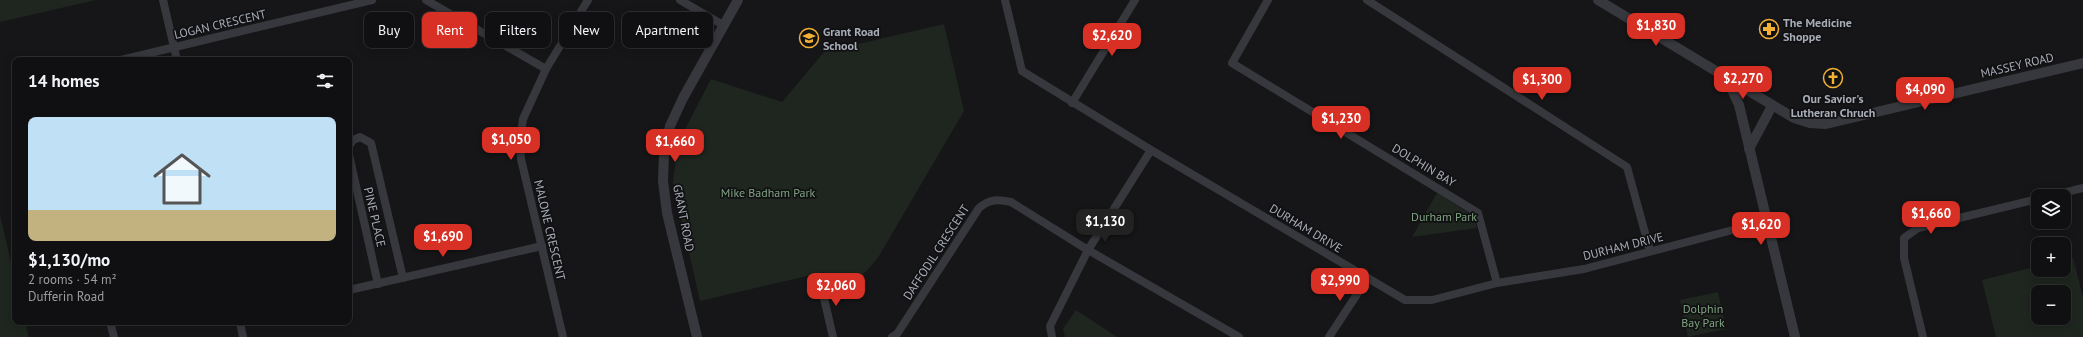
<!DOCTYPE html>
<meta charset="utf-8">
<style>
:root{--surface:#101012;--page:#1e1e20;--text:#f1f3f6;--muted:#9c9d9f;--line:#303032;--accent:#d93025}
body{margin:0;font-family:"PT Sans",sans-serif;background:var(--page);color:var(--text);height:100vh;display:flex;flex-direction:column;font-size:15px;white-space:nowrap}
*{box-sizing:border-box;margin:0}
p{font-size:13px;color:var(--muted)}
.icon{flex:none;width:22px;height:22px;fill:none;stroke:currentColor;stroke-width:2;stroke-linecap:round;stroke-linejoin:round}
.map{position:relative;flex:1;overflow:hidden}
.details{position:absolute;left:12px;top:57px;width:340px;height:268px;display:flex;flex-direction:column;background:var(--surface);border-radius:8px;box-shadow:0 2px 10px #0003,0 0 0 1px var(--line)}
.details>*{flex:none}
.top-card{position:absolute;left:364px;top:12px;width:380px;height:36px;display:flex;gap:8px}
.controls{position:absolute;left:2031px;top:189px;display:grid;gap:8px}
.controls a{display:grid;place-items:center;width:40px;height:40px;border-radius:8px;background:var(--surface);box-shadow:0 2px 10px #0003,0 0 0 1px var(--line);font-size:20px}
.price{position:absolute;translate:-50% -34px;padding:0 9px;border-radius:8px;background:var(--accent);color:#fff;font-size:13px;line-height:26px;filter:drop-shadow(0 1px 2px #0008)}
.price::after{content:'';position:absolute;left:50%;top:24px;width:12px;height:9px;margin-left:-6px;background:inherit;clip-path:polygon(0 0,100% 0,50% 100%)}
.price.on{background:#222;color:#fff}
ul{padding:0;list-style:none}
li{display:grid;align-content:center;gap:8px;height:212px;padding:0 16px}
li+li{border-top:1px solid var(--line)}
li span{display:grid;place-items:center;height:124px;border-radius:8px;color:#555}
li>.icon{margin-inline-start:auto}
span .icon{width:72px;height:72px;fill:#fffc;stroke-width:1}
li b{font-size:17px}
h2{display:flex;justify-content:space-between;align-items:center;height:48px;padding:0 16px;font-size:17px}
.tag{padding:0 14px;border-radius:8px;background:var(--surface);box-shadow:0 2px 10px #0003,0 0 0 1px var(--line);font-size:14px;line-height:36px}
.tag.on{background:var(--accent);color:#fff}
.map>svg:first-child{display:block}
.green{fill:#1e261f;fill-rule:evenodd}
.lines{fill:none;stroke-linecap:round;stroke-linejoin:round}
.minor{stroke:#37383d;stroke-width:8}
.tertiary{stroke:#37383d;stroke-width:10}
.labels{text-anchor:middle;dominant-baseline:central;stroke-width:3.5;stroke-linejoin:round;paint-order:stroke}
.poi-label{font-size:12px;font-weight:bold;fill:#a8adb8;stroke:#111113;text-anchor:start}
.street-label{font-size:12px;fill:#a8adb8;stroke:#111113}
.park-label{font-size:12px;fill:#7fa381;stroke:#111113}
</style>
<div class="map">
<svg width="2083" height="337" viewBox="0 0 2083 337">
<rect width="100%" height="100%" fill="#161618"/>
<!-- green -->
<g class="green">
<polygon points="0,0 96,0 0,22"/>
<path d="M 944,24 L 964,111 L 879,256 C 861,279 858,281 829,286 L 824,272 L 700,301 L 673,182 L 678,143 L 711,79 L 782,102 L 824,52 Z"/>
<polygon points="1437,193 1474,216 1477,228 1412,237"/>
<polygon points="0,215 15,279 15,322 25,322 29,337 0,337"/>
<path d="M 2073,258 L 2083,297 L 2083,337 L 1996,337 L 1982,280 L 2038,266 L 2038,270 L 2064,270 L 2064,260 ZM 2038,292 L 2064,292 L 2064,318 L 2038,318 Z"/>
<polygon points="1718,292 1726,329 1688,337 1680,300"/>
<polygon points="1076,310 1117,337 1065,337 1063,329"/>
</g>
<g class="lines">
<!-- minor -->
<g class="minor">
<polyline points="163,0 177,60"/>
<polyline points="426,0 546,69"/>
<polyline points="680,0 723,25"/>
<polyline points="1005,0 1022,71 1151,150 1405,300 1432,300 1497,283 1584,269 1767,221"/>
<polyline points="1268,0 1232,63 1478,213 1497,283"/>
<polyline points="1367,0 1627,167 1650,251"/>
<polyline points="121,60 372,0"/>
<polyline points="1072,103 1135,0"/>
<polyline points="349,146 353,140 360,137 371,143 403,278"/>
<polyline points="349,155 378,284"/>
<polyline points="2051,196 2083,188"/>
<polyline points="820,281 833,337"/>
<polyline points="349,290 542,246"/>
<polyline points="110,322 114,337"/>
<polyline points="240,322 243,337"/>
<polyline points="563,337 521,159 520,140 523,119 546,69 588,0"/>
<path d="M 892,337 L 897,334 L 979,208 C 990,199 997,199 1011,202 L 1088,250 L 1239,337"/>
<polyline points="1052,337 1050,326 1088,250 1151,150"/>
<polyline points="1329,337 1367,279"/>
<polyline points="1923,337 1904,258 1904,238 1918,228 2038,199"/>
</g>
<!-- tertiary -->
<g class="tertiary">
<polyline points="1598,0 1794,118 1810,123 1826,124 2083,63"/>
<polyline points="1726,77 1739,105 1795,337"/>
<polyline points="1749,149 1772,106"/>
<polyline points="697,337 667,213 663,181 664,153 670,126 683,98 738,0"/>
</g>
</g>
<!-- icons -->
<defs>
<symbol id="pharmacy-ring" viewBox="-11 -11 22 22"><circle r="9.5" fill="#111113" stroke="#f2b134" stroke-width="1.5"/><path d="M-2-6h4v4h4v4h-4v4h-4v-4h-4v-4h4Z" fill="#f2b134"/></symbol>
<symbol id="school-ring" viewBox="-11 -11 22 22"><circle r="9.5" fill="#111113" stroke="#f2b134" stroke-width="1.5"/><path d="M0-5L7-2L0 1L-7-2ZM-4 1L0 2.5L4 1V4Q0 6-4 4Z" fill="#f2b134"/></symbol>
<symbol id="church-ring" viewBox="-11 -11 22 22"><circle r="9.5" fill="#111113" stroke="#f2b134" stroke-width="1.5"/><path d="M-1.2-6h2.4v3.5h3.3v2.4h-3.3V6h-2.4V-.1h-3.3v-2.4h3.3Z" fill="#f2b134"/></symbol>
</defs>
<g fill-rule="evenodd">
<use href="#pharmacy-ring" x="1758" y="18" width="22" height="22"/>
<use href="#school-ring" x="798" y="27" width="22" height="22"/>
<use href="#church-ring" x="1822" y="67" width="22" height="22"/>
</g>
<g class="labels">
<!-- poi labels -->
<g class="poi-label">
<text x="1783" y="22">The Medicine<tspan x="1783" dy="14">Shoppe</tspan></text>
<text x="823" y="31">Grant Road<tspan x="823" dy="14">School</tspan></text>
<text x="1833" y="98" text-anchor="middle">Our Savior's<tspan x="1833" dy="14">Lutheran Chruch</tspan></text>
</g>
<!-- street labels -->
<g class="street-label">
<text transform="translate(220 24) rotate(-13)">LOGAN CRESCENT</text>
<text transform="translate(2017 65) rotate(-13)">MASSEY ROAD</text>
<text transform="translate(1424 165) rotate(31)">DOLPHIN BAY</text>
<text transform="translate(375 217) rotate(77)">PINE PLACE</text>
<text transform="translate(684 218) rotate(79)">GRANT ROAD</text>
<text transform="translate(1306 228) rotate(31)">DURHAM DRIVE</text>
<text transform="translate(550 230) rotate(77)">MALONE CRESCENT</text>
<text transform="translate(1623 246) rotate(-14)">DURHAM DRIVE</text>
<text transform="translate(936 252) rotate(-57)">DAFFODIL CRESCENT</text>
</g>
<!-- park labels -->
<g class="park-label">
<text x="768" y="192">Mike Badham Park</text>
<text x="1444" y="216">Durham Park</text>
<text x="1703" y="308">Dolphin<tspan x="1703" dy="14">Bay Park</tspan></text>
</g>
</g>
</svg>
<div class="controls">
<a><svg class="icon" aria-label="layers" viewBox="0 0 24 24"><path d="M12 4l9 5-9 5-9-5zM3 14l9 5 9-5"/></svg></a>
<a>+</a>
<a>−</a>
</div>
<b class="price" style="left:1656px;top:47px">$1,830</b>
<b class="price" style="left:1112px;top:57px">$2,620</b>
<b class="price" style="left:1743px;top:100px">$2,270</b>
<b class="price" style="left:1542px;top:101px">$1,300</b>
<b class="price" style="left:1925px;top:111px">$4,090</b>
<b class="price" style="left:1341px;top:140px">$1,230</b>
<b class="price" style="left:511px;top:161px">$1,050</b>
<b class="price" style="left:675px;top:163px">$1,660</b>
<b class="price" style="left:1931px;top:235px">$1,660</b>
<b class="price on" style="left:1105px;top:243px">$1,130</b>
<b class="price" style="left:1761px;top:246px">$1,620</b>
<b class="price" style="left:443px;top:258px">$1,690</b>
<b class="price" style="left:1340px;top:302px">$2,990</b>
<b class="price" style="left:836px;top:307px">$2,060</b>
<div class="top-card">
<a class="tag">Buy</a>
<a class="tag on">Rent</a>
<a class="tag">Filters</a>
<a class="tag">New</a>
<a class="tag">Apartment</a>
</div>
<section class="details">
<h2>14 homes<svg class="icon" aria-label="filters" viewBox="0 0 24 24"><path d="M4 7h16M4 17h16"/><circle cx="9" cy="7" r="2"/><circle cx="15" cy="17" r="2"/></svg></h2>
<ul>
<li><span style="background:linear-gradient(#bfe0f5 75%,#c2b280 0)"><svg class="icon" aria-label="home" viewBox="0 0 24 24"><path d="M3 11l9-7 9 7M6 9v11h12V9"/></svg></span><div><b>$1,130/mo</b><p>2 rooms · 54 m²</p><p>Dufferin Road</p></div></li>
</ul>
</section>
</div>
